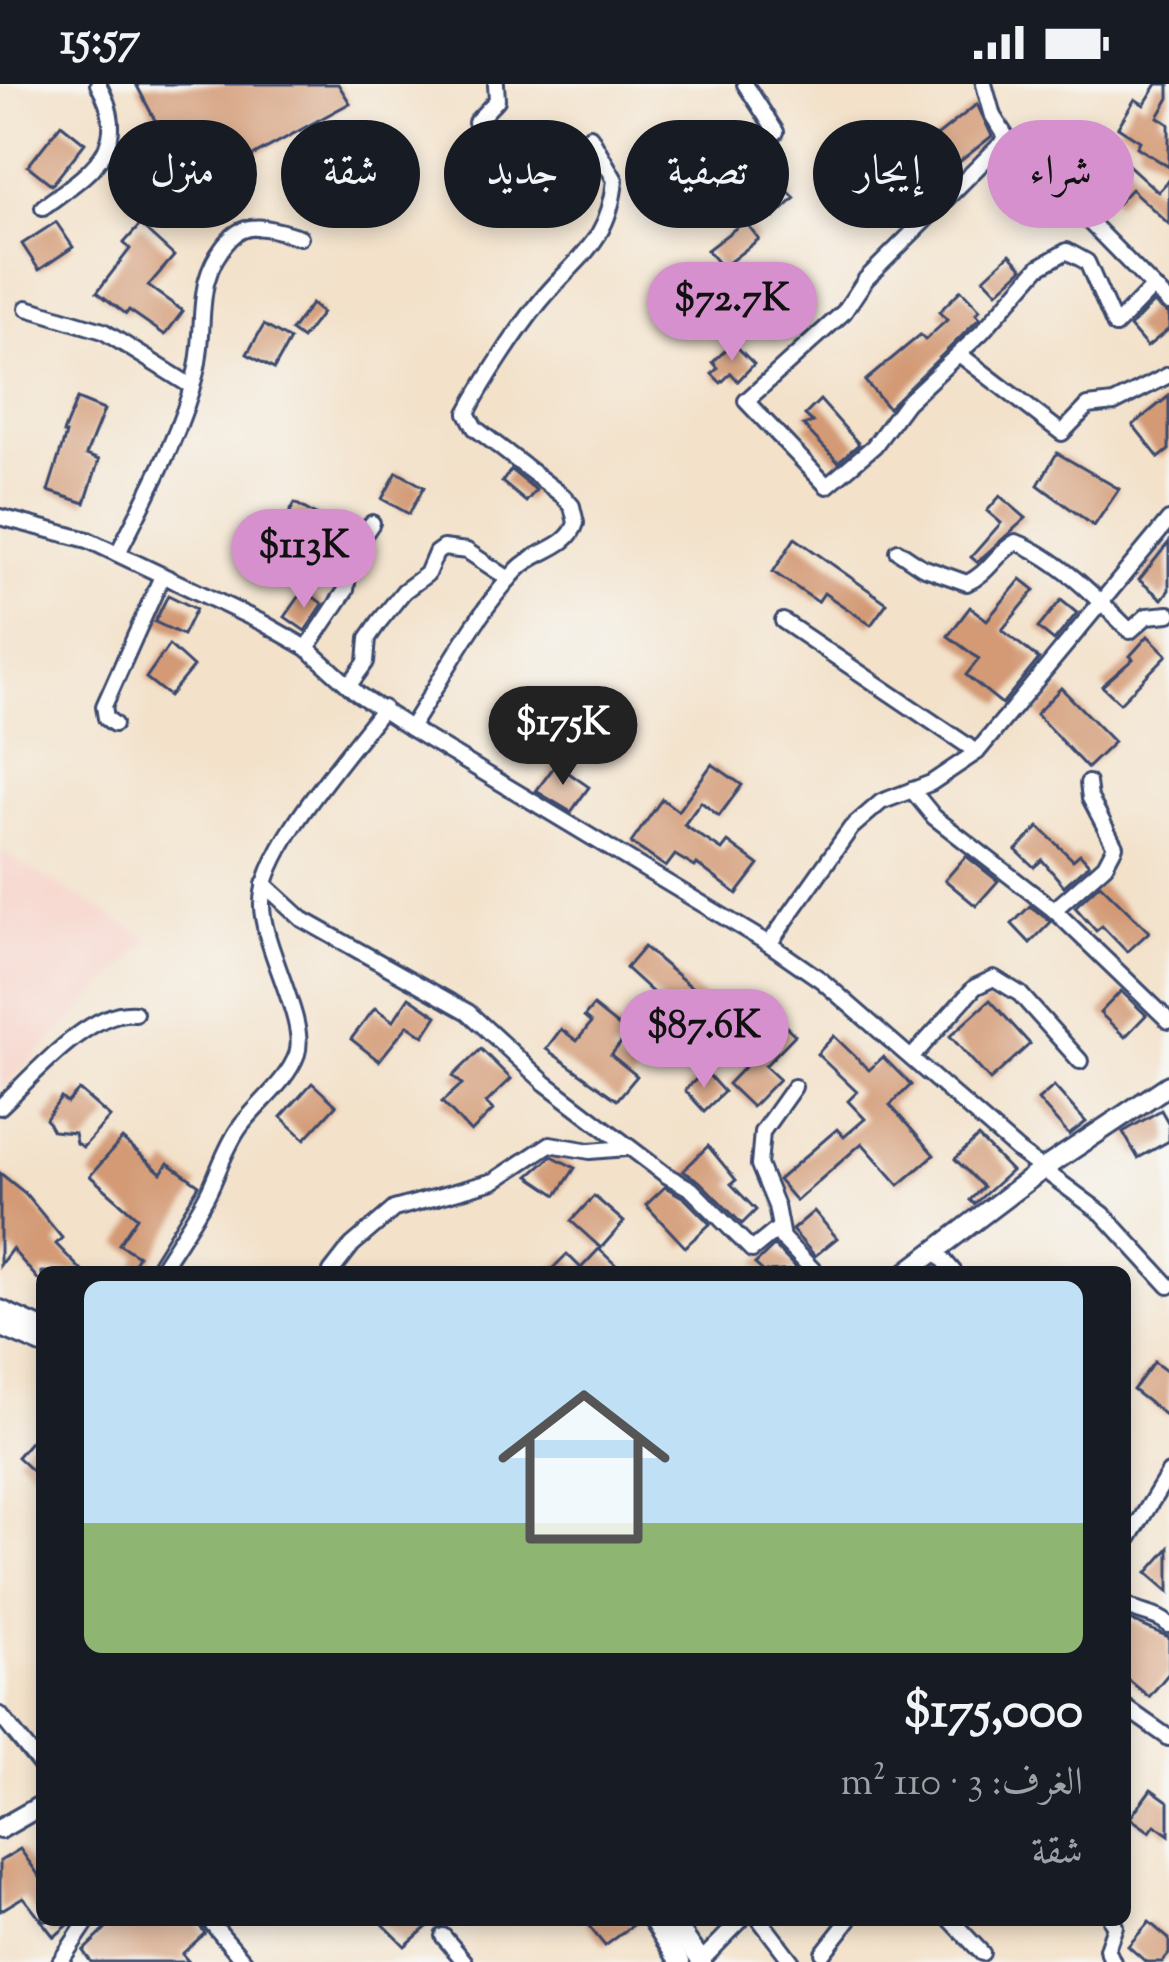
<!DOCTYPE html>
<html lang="ar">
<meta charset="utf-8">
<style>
:root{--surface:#171b24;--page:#20242c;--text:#f1f3f6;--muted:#9ea1a6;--line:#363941;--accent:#d690ce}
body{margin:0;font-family:"Sorts Mill Goudy",Amiri,serif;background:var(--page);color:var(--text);direction:rtl;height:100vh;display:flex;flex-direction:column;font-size:45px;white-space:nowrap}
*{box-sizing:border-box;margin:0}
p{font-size:39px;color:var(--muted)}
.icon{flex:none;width:66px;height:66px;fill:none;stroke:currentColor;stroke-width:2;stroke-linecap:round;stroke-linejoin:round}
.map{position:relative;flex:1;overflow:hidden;direction:ltr}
.panel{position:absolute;left:36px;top:1182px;width:1095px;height:660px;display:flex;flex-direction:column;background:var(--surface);border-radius:18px;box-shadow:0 6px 18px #0003;direction:rtl}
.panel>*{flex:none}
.hud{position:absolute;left:36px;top:36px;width:1098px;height:108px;direction:rtl;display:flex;gap:24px}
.price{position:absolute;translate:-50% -102px;padding:0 27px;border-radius:42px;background:var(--accent);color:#111;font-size:39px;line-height:78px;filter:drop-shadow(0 3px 6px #0008)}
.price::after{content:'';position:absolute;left:50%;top:72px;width:36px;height:27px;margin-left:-18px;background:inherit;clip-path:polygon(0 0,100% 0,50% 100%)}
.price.current{background:#222;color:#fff}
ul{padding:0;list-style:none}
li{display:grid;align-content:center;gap:24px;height:636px;padding:0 48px}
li+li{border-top:3px solid var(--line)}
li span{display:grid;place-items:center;height:372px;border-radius:18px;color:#555}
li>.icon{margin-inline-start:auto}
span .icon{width:216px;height:216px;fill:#fffc;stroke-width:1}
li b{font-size:51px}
.tag{padding:0 42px;border-radius:54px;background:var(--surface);box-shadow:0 6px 18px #0003;font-size:42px;line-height:108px}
.tag.current{background:var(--accent);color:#111}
.status{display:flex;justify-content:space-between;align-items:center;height:84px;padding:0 60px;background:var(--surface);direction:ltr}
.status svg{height:33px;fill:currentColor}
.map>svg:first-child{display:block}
.built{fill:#f7d1c7}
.building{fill:#d39a75}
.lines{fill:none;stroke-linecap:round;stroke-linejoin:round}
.street-casing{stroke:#3b4a6e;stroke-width:20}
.secondary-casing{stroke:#3b4a6e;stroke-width:24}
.street{stroke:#fff;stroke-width:14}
.secondary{stroke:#fff;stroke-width:18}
</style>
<div class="status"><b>15:57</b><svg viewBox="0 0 49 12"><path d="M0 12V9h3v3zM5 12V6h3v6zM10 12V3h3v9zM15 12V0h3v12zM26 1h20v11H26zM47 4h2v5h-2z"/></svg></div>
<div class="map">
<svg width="1169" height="1878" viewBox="0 0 1169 1878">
<rect width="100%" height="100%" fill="#f6f6f2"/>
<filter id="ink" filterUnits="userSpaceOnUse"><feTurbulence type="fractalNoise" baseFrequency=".00833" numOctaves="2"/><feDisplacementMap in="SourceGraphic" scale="24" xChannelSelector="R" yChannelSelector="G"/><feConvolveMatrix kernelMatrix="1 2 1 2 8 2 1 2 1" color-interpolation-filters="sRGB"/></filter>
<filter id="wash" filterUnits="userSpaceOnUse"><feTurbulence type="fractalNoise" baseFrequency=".004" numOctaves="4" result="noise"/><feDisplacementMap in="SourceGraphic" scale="48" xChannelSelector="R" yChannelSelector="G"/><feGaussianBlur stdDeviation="2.7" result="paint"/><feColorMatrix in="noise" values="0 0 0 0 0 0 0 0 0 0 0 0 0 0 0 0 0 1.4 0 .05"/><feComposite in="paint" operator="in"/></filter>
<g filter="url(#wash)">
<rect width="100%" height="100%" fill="#f3e1c9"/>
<!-- built -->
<polygon class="built" points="0,766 151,856 0,1007"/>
<g id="blocks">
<!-- building -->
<g class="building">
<polygon points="136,0 338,0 350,19 192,105 183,88 131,122 114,97 168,61"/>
<polygon points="1157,0 1169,0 1169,14 1158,33 1169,40 1169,83 1137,63 1140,57 1118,43 1135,15 1144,21"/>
<polygon points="977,20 992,52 954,82 948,74 927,96 935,103 922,117 898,94 933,55"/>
<polygon points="61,40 85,59 52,101 28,82"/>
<polygon points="1058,44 1099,85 1114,68 1158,108 1169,96 1169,140 1131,105 1118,119 1077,83 1073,87 1044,58"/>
<polygon points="327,70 345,89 315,117 297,98"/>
<polygon points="1014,77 1026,89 1016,99 1027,110 1017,121 993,97"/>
<polygon points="766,86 795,114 774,134 746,106"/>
<polygon points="745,137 759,155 722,184 707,166"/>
<polygon points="56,138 73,163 39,186 22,160"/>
<polygon points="140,141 174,172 148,202 183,227 165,251 129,226 126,230 97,208 130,165 124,159"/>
<polygon points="1010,170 1023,184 997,208 984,194"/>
<polygon points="710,192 729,216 689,247 670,223"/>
<polygon points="961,206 980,226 976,230 980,234 888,324 865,297 920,251 925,256 947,236 939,228"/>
<polygon points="1153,219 1169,230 1169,245 1147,263 1130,243"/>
<polygon points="311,220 322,229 302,255 291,247"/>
<polygon points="264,241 290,256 274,285 247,270"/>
<polygon points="733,259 754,280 738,297 731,289 721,299 712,290 718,284 713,278"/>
<polygon points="1169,312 1169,366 1159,374 1133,341"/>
<polygon points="77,315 104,326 86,371 99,376 85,419 48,407 66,350 63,349"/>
<polygon points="820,316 859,360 838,378 803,341 813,338 805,331"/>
<polygon points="1057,369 1119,405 1094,442 1038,401"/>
<polygon points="511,386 536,406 526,418 502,398"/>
<polygon points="397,388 424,403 409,430 382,415"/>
<polygon points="1000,412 1026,434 977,478 971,473 1001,439 987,427"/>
<polygon points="295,419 321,434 285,497 259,482"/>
<polygon points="795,454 887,519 871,541 824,509 818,518 773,488"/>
<polygon points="1169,458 1169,506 1162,515 1139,496"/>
<polygon points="1021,495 1035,506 1002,546 1039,575 1002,620 966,591 979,575 948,552 970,523 987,536"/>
<polygon points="304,506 323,520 305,547 285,533"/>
<polygon points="168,511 196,525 183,551 155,538"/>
<polygon points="1061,516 1077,529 1054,557 1038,544"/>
<polygon points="1148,552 1167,571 1120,619 1102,602 1133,575 1130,572"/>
<polygon points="169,561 193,583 169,612 146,594"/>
<polygon points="1061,604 1114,658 1087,684 1036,630"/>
<polygon points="556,680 589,703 571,728 536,707"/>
<polygon points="712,680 742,701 719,732 701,718 684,741 722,766 728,758 759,781 737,810 697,780 695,783 675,771 666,783 631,759 662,715 678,727"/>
<polygon points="1039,743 1073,776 1080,770 1089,780 1064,802 1042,776 1034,783 1016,766"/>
<polygon points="966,772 998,797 976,822 945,796"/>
<polygon points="1100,800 1149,848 1127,868 1102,842 1096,847 1075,823"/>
<polygon points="1030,822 1051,838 1030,859 1012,840"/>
<polygon points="644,863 720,927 698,950 626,884"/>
<polygon points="1121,907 1146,931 1125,953 1100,929"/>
<polygon points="409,913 437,932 424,952 408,941 379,977 351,955 375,924 393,937"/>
<polygon points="990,916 1030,960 990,996 950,952"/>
<polygon points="593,922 628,950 611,971 637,992 617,1016 546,965 561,945 577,957 591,939 584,933"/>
<polygon points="774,931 795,951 765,982 779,995 752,1023 728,1000 750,977 739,967"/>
<polygon points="834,952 869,986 883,973 911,1001 890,1021 934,1071 899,1101 862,1059 796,1117 778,1096 837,1045 844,1053 865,1035 848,1017 857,1008 817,970"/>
<polygon points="481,965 511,995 486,1019 493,1026 471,1048 442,1018 462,1000 453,992"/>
<polygon points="705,987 724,1008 704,1027 685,1006"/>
<polygon points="312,999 336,1021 305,1055 281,1033"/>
<polygon points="1054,1002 1086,1038 1069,1051 1038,1016"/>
<polygon points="79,1006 110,1033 83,1063 76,1059 74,1049 53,1047 46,1035 61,1014 67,1019"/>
<polygon points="1161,1026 1169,1040 1169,1057 1138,1074 1123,1048"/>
<polygon points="978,1053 1011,1087 974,1120 970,1116 983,1103 955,1075"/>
<polygon points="122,1055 161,1089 168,1079 199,1101 145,1188 133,1181 138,1172 119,1160 137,1133 90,1092"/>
<polygon points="708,1062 736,1096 731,1100 756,1126 742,1140 699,1097 683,1087"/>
<polygon points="552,1072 575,1084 557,1111 529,1092"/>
<polygon points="0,1089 25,1109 62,1154 56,1160 83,1188 42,1188 42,1200 12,1165 0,1181"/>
<polygon points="665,1103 684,1114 710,1140 685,1163 646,1121"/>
<polygon points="594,1112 624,1138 601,1164 571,1137"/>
<polygon points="814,1127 837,1154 815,1172 792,1146"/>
<polygon points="774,1162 798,1186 764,1188 755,1180"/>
<polygon points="599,1165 623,1188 549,1188 567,1170 581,1184"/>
<polygon points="1154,1278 1169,1289 1169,1334 1133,1306"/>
<polygon points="42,1344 42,1396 17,1373"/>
<polygon points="1169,1464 1169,1508 1147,1489"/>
<polygon points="1125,1534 1169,1553 1169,1589 1149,1613 1125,1593"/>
<polygon points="1151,1705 1169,1718 1169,1751 1155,1741 1150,1748 1130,1734"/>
<polygon points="20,1765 42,1796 42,1836 74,1836 54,1853 23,1813 0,1827 0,1777"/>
<polygon points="104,1836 195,1836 205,1849 182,1870 189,1878 91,1878 83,1867 108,1843"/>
<polygon points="379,1836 435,1836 405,1862"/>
<polygon points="584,1836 640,1836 605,1862"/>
<polygon points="1149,1838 1169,1855 1169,1870 1162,1878 1146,1878 1128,1862"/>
</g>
</g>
</g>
<g filter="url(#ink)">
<use href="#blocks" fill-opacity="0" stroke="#3b4a6e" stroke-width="3"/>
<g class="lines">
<defs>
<g id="street">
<polyline points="745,0 776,48"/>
<polyline points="984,0 993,32 1007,54 1169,219"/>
<polyline points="476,38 497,16 496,0"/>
<polyline points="1007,54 866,195 844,228 746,317 827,402 874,362 906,319 982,248 1039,183 1067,167 1087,178 1115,242 1153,203"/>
<path d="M 43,123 C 90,88 134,64 98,0"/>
<polyline points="27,224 103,247 191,302"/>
<polyline points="959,270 1062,349 1088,322 1114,319 1169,291"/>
<polyline points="0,433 88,456 263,539 307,564 358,610 410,644 769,860 821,896 1018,1067 1103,1130 1169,1202"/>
<path d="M 898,467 L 922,483 L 967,499 C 989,489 996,469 1016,458 C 1059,475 1097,514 1130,547 L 1147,532 L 1169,530"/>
<path d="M 118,469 C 147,411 181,350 196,288 C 208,240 191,197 230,155 C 249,134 278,147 300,153"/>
<polyline points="783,537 977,668"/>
<polyline points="307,564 346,506 351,470 372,439"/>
<polyline points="350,600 366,578 368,554 379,538 404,507 427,490 436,469 443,464 467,467 509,495"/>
<polyline points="114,640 106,634 104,622 162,492"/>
<path d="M 410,644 C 444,592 475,530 518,485 C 536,466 568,465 576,439 L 572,422 L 563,412 L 475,344 L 467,329 C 485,295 516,248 539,219 C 576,173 609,160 615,96 L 590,52"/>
<polyline points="912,706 934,733 1054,826 1169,937"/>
<polyline points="264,800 302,835 468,928 545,999 666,1091 691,1105 752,1166 779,1144"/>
<polyline points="1054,826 1105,781 1115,762 1090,714 1088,699"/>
<polyline points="769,860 851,744 881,718 931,699 977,668 1169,436"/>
<polyline points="912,973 975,903 994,894 1020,910 1080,977"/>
<polyline points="794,1003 762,1048 759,1081 776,1122 782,1154 815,1188"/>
<path d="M 0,1023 C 32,993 90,924 135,929"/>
<polyline points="936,1167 954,1188"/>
<path d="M 159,1188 C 175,1162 194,1136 208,1109 C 219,1087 225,1064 240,1043 C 257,1020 287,998 297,970 C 308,937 260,859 262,818 C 263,764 349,670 383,624"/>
<polyline points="331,1188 352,1161 394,1125 494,1097 550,1060 590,1067 627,1064"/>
<polyline points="1125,1461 1169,1389"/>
<path d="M 1125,1520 C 1140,1532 1155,1528 1169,1541"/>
<polyline points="1125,1623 1169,1654"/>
<polyline points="0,1631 42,1683"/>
<polyline points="209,1836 245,1878"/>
<polyline points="760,1836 792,1878"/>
<polyline points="951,1836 982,1869"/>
<polyline points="1111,1836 1115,1842 1107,1865 1113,1878"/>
<polyline points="443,1852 465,1878"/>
<polyline points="823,1869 849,1836"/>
<polyline points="701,1877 741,1836"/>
<polyline points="60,1878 88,1836"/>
</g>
<g id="secondary">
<polyline points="907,1188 1043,1085 1169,1001"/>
<polyline points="0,1226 42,1245"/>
<polyline points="0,1242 42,1260"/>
<polyline points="0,1745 42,1721"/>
<polyline points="653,1836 680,1878"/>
<polyline points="672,1836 702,1878"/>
</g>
</defs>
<!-- street casing -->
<use href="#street" class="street-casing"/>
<!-- secondary casing -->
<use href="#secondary" class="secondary-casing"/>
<!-- street -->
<use href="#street" class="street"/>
<!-- secondary -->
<use href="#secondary" class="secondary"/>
</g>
</g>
</svg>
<b class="price" style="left:732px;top:280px">$72.7K</b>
<b class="price" style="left:304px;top:527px">$113K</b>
<b class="price current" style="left:563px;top:704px">$175K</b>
<b class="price" style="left:704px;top:1007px">$87.6K</b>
<div class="hud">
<a class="tag current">شراء</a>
<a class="tag">إيجار</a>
<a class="tag">تصفية</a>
<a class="tag">جديد</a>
<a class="tag">شقة</a>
<a class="tag">منزل</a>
</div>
<section class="panel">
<ul>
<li><span style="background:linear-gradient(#bfe0f5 65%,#8fb573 0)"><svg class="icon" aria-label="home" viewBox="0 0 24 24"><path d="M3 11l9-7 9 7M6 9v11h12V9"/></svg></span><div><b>$175,000</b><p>الغرف: 3 · 110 m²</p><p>شقة</p></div></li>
</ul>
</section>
</div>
